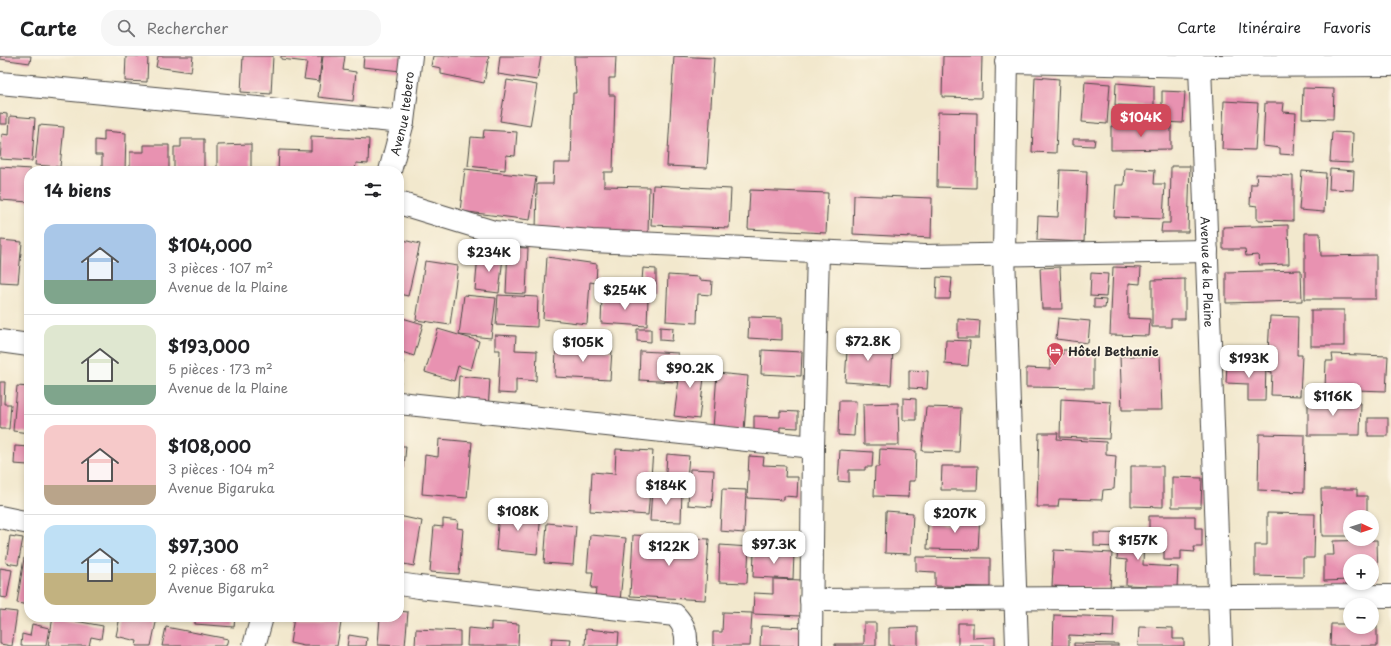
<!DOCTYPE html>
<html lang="fr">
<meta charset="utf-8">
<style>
:root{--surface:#fff;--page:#f6f6f6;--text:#202124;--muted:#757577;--line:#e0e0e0;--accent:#d1495b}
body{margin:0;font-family:"Playpen Sans",sans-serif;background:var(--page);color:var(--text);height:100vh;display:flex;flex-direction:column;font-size:15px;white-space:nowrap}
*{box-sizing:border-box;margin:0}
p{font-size:13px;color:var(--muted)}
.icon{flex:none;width:22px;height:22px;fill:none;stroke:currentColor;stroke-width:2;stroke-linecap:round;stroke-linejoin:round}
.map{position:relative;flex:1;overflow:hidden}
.sheet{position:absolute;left:24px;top:110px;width:380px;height:456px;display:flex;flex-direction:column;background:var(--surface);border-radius:16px;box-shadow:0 2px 6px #0003}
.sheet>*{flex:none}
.needle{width:26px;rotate:93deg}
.buttons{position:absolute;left:1343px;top:454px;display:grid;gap:8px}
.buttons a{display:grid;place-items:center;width:36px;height:36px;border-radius:50%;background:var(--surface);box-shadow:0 2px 6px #0003;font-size:20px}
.price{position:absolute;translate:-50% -34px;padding:0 9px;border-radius:8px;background:#fff;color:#222;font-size:13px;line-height:26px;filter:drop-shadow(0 1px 2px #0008)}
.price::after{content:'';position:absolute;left:50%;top:24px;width:12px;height:9px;margin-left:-6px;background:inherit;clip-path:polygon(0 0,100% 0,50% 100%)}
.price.current{background:var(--accent);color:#fff}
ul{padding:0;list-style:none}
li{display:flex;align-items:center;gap:12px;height:100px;padding:0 20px}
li+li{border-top:1px solid var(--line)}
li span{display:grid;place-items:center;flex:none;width:112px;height:80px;border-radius:12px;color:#555}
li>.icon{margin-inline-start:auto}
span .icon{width:48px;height:48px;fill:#fffc;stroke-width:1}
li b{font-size:17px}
h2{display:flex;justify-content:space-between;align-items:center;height:48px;padding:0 20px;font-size:17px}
header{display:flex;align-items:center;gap:24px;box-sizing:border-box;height:56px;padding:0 20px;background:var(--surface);border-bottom:1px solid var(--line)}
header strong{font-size:19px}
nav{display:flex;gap:22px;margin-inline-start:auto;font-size:14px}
.search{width:280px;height:36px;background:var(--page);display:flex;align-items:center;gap:10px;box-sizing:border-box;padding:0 14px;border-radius:16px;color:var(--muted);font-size:15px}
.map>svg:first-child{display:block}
.building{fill:#e892b1}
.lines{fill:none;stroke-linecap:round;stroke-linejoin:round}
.minor-casing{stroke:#494743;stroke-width:24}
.tertiary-casing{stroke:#494743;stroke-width:24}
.minor{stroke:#fff;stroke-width:22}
.tertiary{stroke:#fff;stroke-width:22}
.labels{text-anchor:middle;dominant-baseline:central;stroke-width:3.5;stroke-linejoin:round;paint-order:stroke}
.street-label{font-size:12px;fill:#2b2b2b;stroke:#fcf5e5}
.poi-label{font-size:12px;font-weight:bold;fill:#2b2b2b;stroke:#fcf5e5;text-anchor:start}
</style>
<header>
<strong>Carte</strong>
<div class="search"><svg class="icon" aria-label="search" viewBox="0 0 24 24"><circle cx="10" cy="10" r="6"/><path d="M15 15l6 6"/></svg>Rechercher</div>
<nav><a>Carte</a><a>Itinéraire</a><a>Favoris</a></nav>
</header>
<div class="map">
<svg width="1391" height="590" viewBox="0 0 1391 590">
<rect width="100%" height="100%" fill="#fcf5e5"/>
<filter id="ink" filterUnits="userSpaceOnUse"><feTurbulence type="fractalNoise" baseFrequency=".025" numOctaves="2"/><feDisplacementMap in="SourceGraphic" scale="8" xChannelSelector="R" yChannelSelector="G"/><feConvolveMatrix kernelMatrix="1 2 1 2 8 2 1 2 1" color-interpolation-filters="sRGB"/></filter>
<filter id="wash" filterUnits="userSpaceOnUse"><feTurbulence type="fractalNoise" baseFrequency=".012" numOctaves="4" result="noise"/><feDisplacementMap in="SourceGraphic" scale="16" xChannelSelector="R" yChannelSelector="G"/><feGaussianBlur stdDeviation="0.9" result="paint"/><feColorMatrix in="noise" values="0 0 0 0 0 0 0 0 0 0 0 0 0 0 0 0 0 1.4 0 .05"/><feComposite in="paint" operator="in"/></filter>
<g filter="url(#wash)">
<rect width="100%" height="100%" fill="#f2e8cd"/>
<g id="blocks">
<!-- building -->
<g class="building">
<polygon points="0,0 31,0 30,7 0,3"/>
<polygon points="126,0 148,0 147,26 125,25"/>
<polygon points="158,0 193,0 191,16 156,11"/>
<polygon points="243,0 273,0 271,38 241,36"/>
<polygon points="281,0 322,0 319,25 304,23 307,6 281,3"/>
<polygon points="323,0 345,0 343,14 356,16 353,45 318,41"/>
<polygon points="364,0 403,0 401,15 363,11"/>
<polygon points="433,0 489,0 484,27 441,18 441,12 431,10"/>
<polygon points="500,0 541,0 537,24 498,18"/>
<polygon points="574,0 616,0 615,22 609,22 609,39 615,39 613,116 604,116 604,130 649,131 648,179 536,175 537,128 553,128 554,107 571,107 573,37 576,37"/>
<polygon points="674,0 714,2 707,112 667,110"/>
<polygon points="943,0 982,0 981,42 942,41"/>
<polygon points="1035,21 1059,23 1056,97 1032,96"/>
<polygon points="507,24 537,29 530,70 500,65"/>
<polygon points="1085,26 1110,28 1107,68 1082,66"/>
<polygon points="1116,27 1154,30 1154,51 1115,49"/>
<polygon points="1303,32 1334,33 1333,63 1302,62"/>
<polygon points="1162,35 1185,36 1183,67 1162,66"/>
<polygon points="1224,45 1258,47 1255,94 1222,93"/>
<polygon points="1265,47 1284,47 1283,56 1296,57 1294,99 1280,98 1280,92 1263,90"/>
<polygon points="938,56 977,57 976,132 937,131"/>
<polygon points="0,57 7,58 7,68 0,68"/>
<polygon points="10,60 35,62 32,105 0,103 2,78 9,79"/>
<polygon points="39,69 64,71 60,111 35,109"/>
<polygon points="1171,69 1171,93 1111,94 1111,70"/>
<polygon points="484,74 517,76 515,100 506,99 505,114 468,110 471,81 483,82"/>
<polygon points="104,75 126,77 125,115 102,115 102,99 95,99 95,84 104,85"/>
<polygon points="1332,76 1353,77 1352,107 1330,106"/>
<polygon points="311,80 369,83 368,108 356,107 355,115 278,115 279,94 311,95"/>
<polygon points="181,83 204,83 204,115 174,115 174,91 181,91"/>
<polygon points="1073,83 1095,83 1094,90 1073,89"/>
<polygon points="251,88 251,115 217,115 217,89"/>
<polygon points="144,89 169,89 169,115 130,115 130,96 144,96"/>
<polygon points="1171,110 1190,110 1188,176 1161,176 1162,167 1170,167"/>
<polygon points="0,111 31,113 29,115 29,146 0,144"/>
<polygon points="1125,112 1155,114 1154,128 1165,128 1163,163 1114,161 1116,129 1124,129"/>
<polygon points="465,113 536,121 530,164 460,155"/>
<polygon points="1330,113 1354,115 1353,134 1329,133"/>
<polygon points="1060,114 1087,115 1084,186 1037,184 1038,160 1058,161"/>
<polygon points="1302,115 1326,117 1324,156 1299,154"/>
<polygon points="1256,118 1293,120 1293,165 1257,164 1257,150 1250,149 1251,128 1257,128"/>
<polygon points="653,129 731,133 729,172 651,169"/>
<polygon points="750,134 828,137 826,177 748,173"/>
<polygon points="854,139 932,142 931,182 853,178"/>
<polygon points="1288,169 1289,208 1259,209 1258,199 1246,200 1245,193 1223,193 1223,171"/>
<polygon points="1305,177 1320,177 1321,200 1376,199 1376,243 1305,243"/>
<polygon points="399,183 420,188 408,240 399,238"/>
<polygon points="1,184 22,186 18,227 0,226"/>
<polygon points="508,191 528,192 526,238 506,237"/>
<polygon points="478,198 503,201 499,237 475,234"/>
<polygon points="547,201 597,208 596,227 590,226 587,268 543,263"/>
<polygon points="425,205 458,210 450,269 416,264"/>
<polygon points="1060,211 1062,253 1042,253 1040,212"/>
<polygon points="1113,211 1141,212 1140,228 1129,227 1128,262 1150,263 1149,280 1110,279"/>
<polygon points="643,212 656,213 656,238 641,237"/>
<polygon points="1301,214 1302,245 1226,247 1226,216"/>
<polygon points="1091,217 1108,218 1106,241 1090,240"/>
<polygon points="668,219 699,221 699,224 712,225 711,239 698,238 697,267 666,265"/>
<polygon points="937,221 952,222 950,243 936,243"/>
<polygon points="1185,223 1185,263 1171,263 1171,271 1152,271 1152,224"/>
<polygon points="464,239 496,242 491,282 459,279"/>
<polygon points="498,239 538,241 537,271 496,269"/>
<polygon points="602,240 648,242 647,270 601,267"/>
<polygon points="1094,243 1106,244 1105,252 1094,252"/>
<rect x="1311" y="254" width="33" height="36"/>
<polygon points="1270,260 1298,261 1297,299 1302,299 1300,340 1271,339 1272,316 1267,315"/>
<polygon points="399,261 423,268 414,300 399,295"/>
<polygon points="749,261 782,262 782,284 748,282"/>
<polygon points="1058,262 1090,265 1088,287 1056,283"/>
<polygon points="958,263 980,265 979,282 958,282"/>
<polygon points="660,271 673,272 672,285 660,284"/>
<polygon points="438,273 479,285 471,314 458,310 454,325 425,316"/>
<polygon points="637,273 651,273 651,286 637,285"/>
<polygon points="495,279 516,280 515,294 537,295 536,325 516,323 516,338 498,337 500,294 495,294"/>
<polygon points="848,279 872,281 871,292 893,293 891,329 845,326"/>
<polygon points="946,284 970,285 968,310 945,308"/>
<polygon points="556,291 612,294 610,324 555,321"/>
<polygon points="762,294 802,296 801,320 761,318"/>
<polygon points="1062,294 1093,294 1093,332 1026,331 1026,312 1050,313 1050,298 1063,298"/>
<polygon points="640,295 678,297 677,326 639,324"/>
<polygon points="1332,298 1388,300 1386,335 1325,333 1326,305 1333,305"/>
<polygon points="1120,300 1160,300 1162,354 1122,354"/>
<polygon points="682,302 706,305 699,363 674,360"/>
<polygon points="399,305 404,306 400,331 399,331"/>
<polygon points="1227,307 1266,308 1265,345 1248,345 1248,328 1226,327"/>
<polygon points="909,314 928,315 927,333 909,332"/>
<polygon points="717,317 748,320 744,375 713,373"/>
<polygon points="459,320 490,323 488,354 457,352"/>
<polygon points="0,326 5,326 4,348 11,348 9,373 0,373"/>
<polygon points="17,330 29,331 29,377 13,375"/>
<polygon points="1308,336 1324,336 1324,347 1361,347 1360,379 1308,379"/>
<polygon points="903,342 916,343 916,364 903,364"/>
<polygon points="1061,343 1111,346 1109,383 1060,381"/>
<polygon points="839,345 856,345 854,380 838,379"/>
<polygon points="898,347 899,389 864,389 863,348"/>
<polygon points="926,351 961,352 959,396 922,395"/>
<polygon points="780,355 798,356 798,372 780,371 780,376 754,375 754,360 780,361"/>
<rect x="1368" y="362" width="20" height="18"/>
<polygon points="1039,377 1058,377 1057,383 1106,386 1106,399 1116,400 1114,433 1103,434 1102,444 1059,443 1058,451 1037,451"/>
<polygon points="1259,378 1305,379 1304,436 1258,434"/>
<polygon points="439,383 472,386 467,442 422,438 425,399 438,401"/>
<polygon points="15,390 29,391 28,409 14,408"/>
<polygon points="399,390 406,390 404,412 399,412"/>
<polygon points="616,393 653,395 648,459 590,455 592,416 615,418"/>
<polygon points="880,393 916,395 915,425 909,425 908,441 874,440 875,411 879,411"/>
<polygon points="840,394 873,396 872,411 865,411 865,414 849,414 849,426 838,425"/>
<polygon points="667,398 689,400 686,433 665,431"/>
<polygon points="749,400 764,401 763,409 786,410 785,421 798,421 797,441 784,440 784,444 747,442"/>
<polygon points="942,410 978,410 977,434 941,434"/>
<polygon points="1131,410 1163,410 1163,451 1131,450"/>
<polygon points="690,413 714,414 712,451 688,449"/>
<polygon points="1172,421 1202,422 1201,451 1172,451"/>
<polygon points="652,433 682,434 681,466 650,465"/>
<polygon points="722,433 746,434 744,477 720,475"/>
<polygon points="1321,433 1357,433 1357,440 1367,440 1367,461 1350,461 1350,480 1322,480"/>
<polygon points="499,455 541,459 537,498 496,494"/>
<polygon points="886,455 913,457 911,498 885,497"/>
<polygon points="1267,457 1315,458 1314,502 1303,502 1303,521 1255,520 1255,489 1267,489"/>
<polygon points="958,458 980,458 978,494 927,493 928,467 957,469"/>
<polygon points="399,460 422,465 414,510 399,507"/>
<polygon points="1149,460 1195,460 1195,472 1202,472 1202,491 1194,491 1195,496 1181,495 1181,504 1164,504 1164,493 1149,494"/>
<polygon points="443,463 458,465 457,472 463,473 459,518 430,516 434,470 443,471"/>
<polygon points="547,467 576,470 573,509 544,507"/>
<polygon points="1094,477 1144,478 1143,509 1178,511 1177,531 1126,529 1127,504 1117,503 1118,491 1094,490"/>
<polygon points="590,479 626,482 620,545 595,543 596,532 591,532 593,516 587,516"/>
<polygon points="633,479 709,483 705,544 630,540"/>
<polygon points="10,480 23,482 18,509 6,507"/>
<polygon points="1377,484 1378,524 1372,524 1372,505 1350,505 1350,524 1324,525 1324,499 1334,499 1333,485"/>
<polygon points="720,489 749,491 747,527 719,526"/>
<polygon points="1054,494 1112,497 1110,532 1052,530"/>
<polygon points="754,495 794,497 793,523 753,521"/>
<polygon points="916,501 990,502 990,531 935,530 935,516 916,515"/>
<polygon points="24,502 29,503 29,549 17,547"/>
<polygon points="0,512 12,514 7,542 0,541"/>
<polygon points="773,523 802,524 801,560 753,558 754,537 773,538"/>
<polygon points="0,554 17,556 12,590 0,588"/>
<polygon points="399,555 408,556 405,590 378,589 380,561 399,561"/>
<polygon points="723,556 752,557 750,590 713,590 713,576 722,576"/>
<polygon points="1054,559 1114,561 1113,581 1069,579 1069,590 1053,590"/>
<polygon points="53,561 103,570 101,583 91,581 89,590 48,590"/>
<polygon points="120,561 157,562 151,590 136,590 137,585 116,580"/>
<polygon points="195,561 235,561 234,571 195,568"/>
<polygon points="294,561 342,561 337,590 304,590 290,587"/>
<polygon points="491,566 519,568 518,590 467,590 468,572 491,574"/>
<polygon points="864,567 876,567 876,590 835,590 835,588 864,588"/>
<polygon points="958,567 973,567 973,582 995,581 995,590 958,590"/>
<polygon points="32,568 49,572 46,590 21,590 22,578 30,580"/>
<polygon points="1331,568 1350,568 1350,571 1372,571 1372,569 1377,569 1377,590 1330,590"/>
<polygon points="761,570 806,572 805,590 760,590"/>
<polygon points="166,571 228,583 226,590 162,590"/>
<polygon points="918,571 918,590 889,590 889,572"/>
<polygon points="1139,571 1173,572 1173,583 1184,583 1184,590 1138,590"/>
<polygon points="416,573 460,575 460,590 415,590"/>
<polygon points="586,573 619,576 618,590 585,590"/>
<polygon points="349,579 367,582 366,590 347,590"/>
<polygon points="552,582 571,583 570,590 551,590"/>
<polygon points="1074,587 1118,588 1118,590 1074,590"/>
</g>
</g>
</g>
<g filter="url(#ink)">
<use href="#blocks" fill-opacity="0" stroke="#494743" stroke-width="1"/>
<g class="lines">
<defs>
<g id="minor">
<polyline points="1006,6 1200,10 1391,9"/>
<path id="s1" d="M 1200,10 L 1221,590"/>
<polyline points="0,27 403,66"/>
<path id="s2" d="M 390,115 L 403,66 L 411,0"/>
<polyline points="399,147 494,176 530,180 592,185 924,200 1207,195"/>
<polyline points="0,285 29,289"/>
<polyline points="399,347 813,391"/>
<polyline points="0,461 29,467"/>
<path d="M 399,528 L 419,531 L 675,559 C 684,569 687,576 686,590"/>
<polyline points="811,544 1391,540"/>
<polyline points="254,590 262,561"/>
<polyline points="811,590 813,391 818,196"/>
</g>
<polyline id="tertiary" points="1007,0 1004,198 1017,590"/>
</defs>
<!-- minor casing -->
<use href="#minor" class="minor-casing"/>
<!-- tertiary casing -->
<use href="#tertiary" class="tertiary-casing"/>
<!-- minor -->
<use href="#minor" class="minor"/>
<!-- tertiary -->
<use href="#tertiary" class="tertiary"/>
</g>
</g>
<!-- icons -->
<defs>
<symbol id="hotel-pin" viewBox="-11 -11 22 30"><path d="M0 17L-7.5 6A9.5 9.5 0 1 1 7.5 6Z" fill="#d1495b" stroke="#fcf5e5"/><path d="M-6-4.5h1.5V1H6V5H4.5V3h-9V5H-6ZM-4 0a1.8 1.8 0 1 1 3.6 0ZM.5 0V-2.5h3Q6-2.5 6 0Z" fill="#fff"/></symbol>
</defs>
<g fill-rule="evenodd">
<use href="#hotel-pin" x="1045" y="285" width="20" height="27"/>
</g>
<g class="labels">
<!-- street labels -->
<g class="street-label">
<text stroke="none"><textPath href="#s2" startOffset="59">Avenue Itebero</textPath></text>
<text stroke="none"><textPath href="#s1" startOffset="206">Avenue de la Plaine</textPath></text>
</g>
<!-- poi labels -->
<g class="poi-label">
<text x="1068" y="295">Hôtel Bethanie</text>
</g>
</g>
</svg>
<div class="buttons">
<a><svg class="needle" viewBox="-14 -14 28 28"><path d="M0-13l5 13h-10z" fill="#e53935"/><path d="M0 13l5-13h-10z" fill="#757577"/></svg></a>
<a>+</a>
<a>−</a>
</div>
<b class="price current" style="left:1141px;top:82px">$104K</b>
<b class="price" style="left:489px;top:217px">$234K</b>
<b class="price" style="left:625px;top:255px">$254K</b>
<b class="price" style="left:868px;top:306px">$72.8K</b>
<b class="price" style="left:583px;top:307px">$105K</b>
<b class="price" style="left:1249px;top:323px">$193K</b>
<b class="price" style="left:690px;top:333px">$90.2K</b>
<b class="price" style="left:1333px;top:361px">$116K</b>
<b class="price" style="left:666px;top:450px">$184K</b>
<b class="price" style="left:518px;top:476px">$108K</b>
<b class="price" style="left:955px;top:478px">$207K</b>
<b class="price" style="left:1138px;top:505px">$157K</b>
<b class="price" style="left:774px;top:509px">$97.3K</b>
<b class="price" style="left:669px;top:511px">$122K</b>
<section class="sheet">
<h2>14 biens<svg class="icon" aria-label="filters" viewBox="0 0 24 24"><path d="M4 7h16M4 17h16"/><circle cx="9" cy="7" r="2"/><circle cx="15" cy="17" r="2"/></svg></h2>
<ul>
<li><span style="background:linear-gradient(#a9c7e8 70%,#7fa58c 0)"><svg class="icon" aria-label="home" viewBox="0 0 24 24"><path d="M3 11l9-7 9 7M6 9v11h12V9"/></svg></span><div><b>$104,000</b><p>3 pièces · 107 m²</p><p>Avenue de la Plaine</p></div></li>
<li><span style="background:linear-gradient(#dfe7d0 75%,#7fa58c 0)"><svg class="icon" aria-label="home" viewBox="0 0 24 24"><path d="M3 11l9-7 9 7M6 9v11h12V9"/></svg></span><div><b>$193,000</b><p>5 pièces · 173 m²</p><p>Avenue de la Plaine</p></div></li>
<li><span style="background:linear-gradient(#f6c9c9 75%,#b9a48a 0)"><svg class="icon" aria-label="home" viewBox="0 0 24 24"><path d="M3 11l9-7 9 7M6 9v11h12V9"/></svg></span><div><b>$108,000</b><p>3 pièces · 104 m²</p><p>Avenue Bigaruka</p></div></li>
<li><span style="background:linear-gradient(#bfe0f5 60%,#c2b280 0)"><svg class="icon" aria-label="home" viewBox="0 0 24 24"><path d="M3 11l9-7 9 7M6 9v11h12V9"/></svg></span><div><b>$97,300</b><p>2 pièces · 68 m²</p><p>Avenue Bigaruka</p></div></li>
</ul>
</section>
</div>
